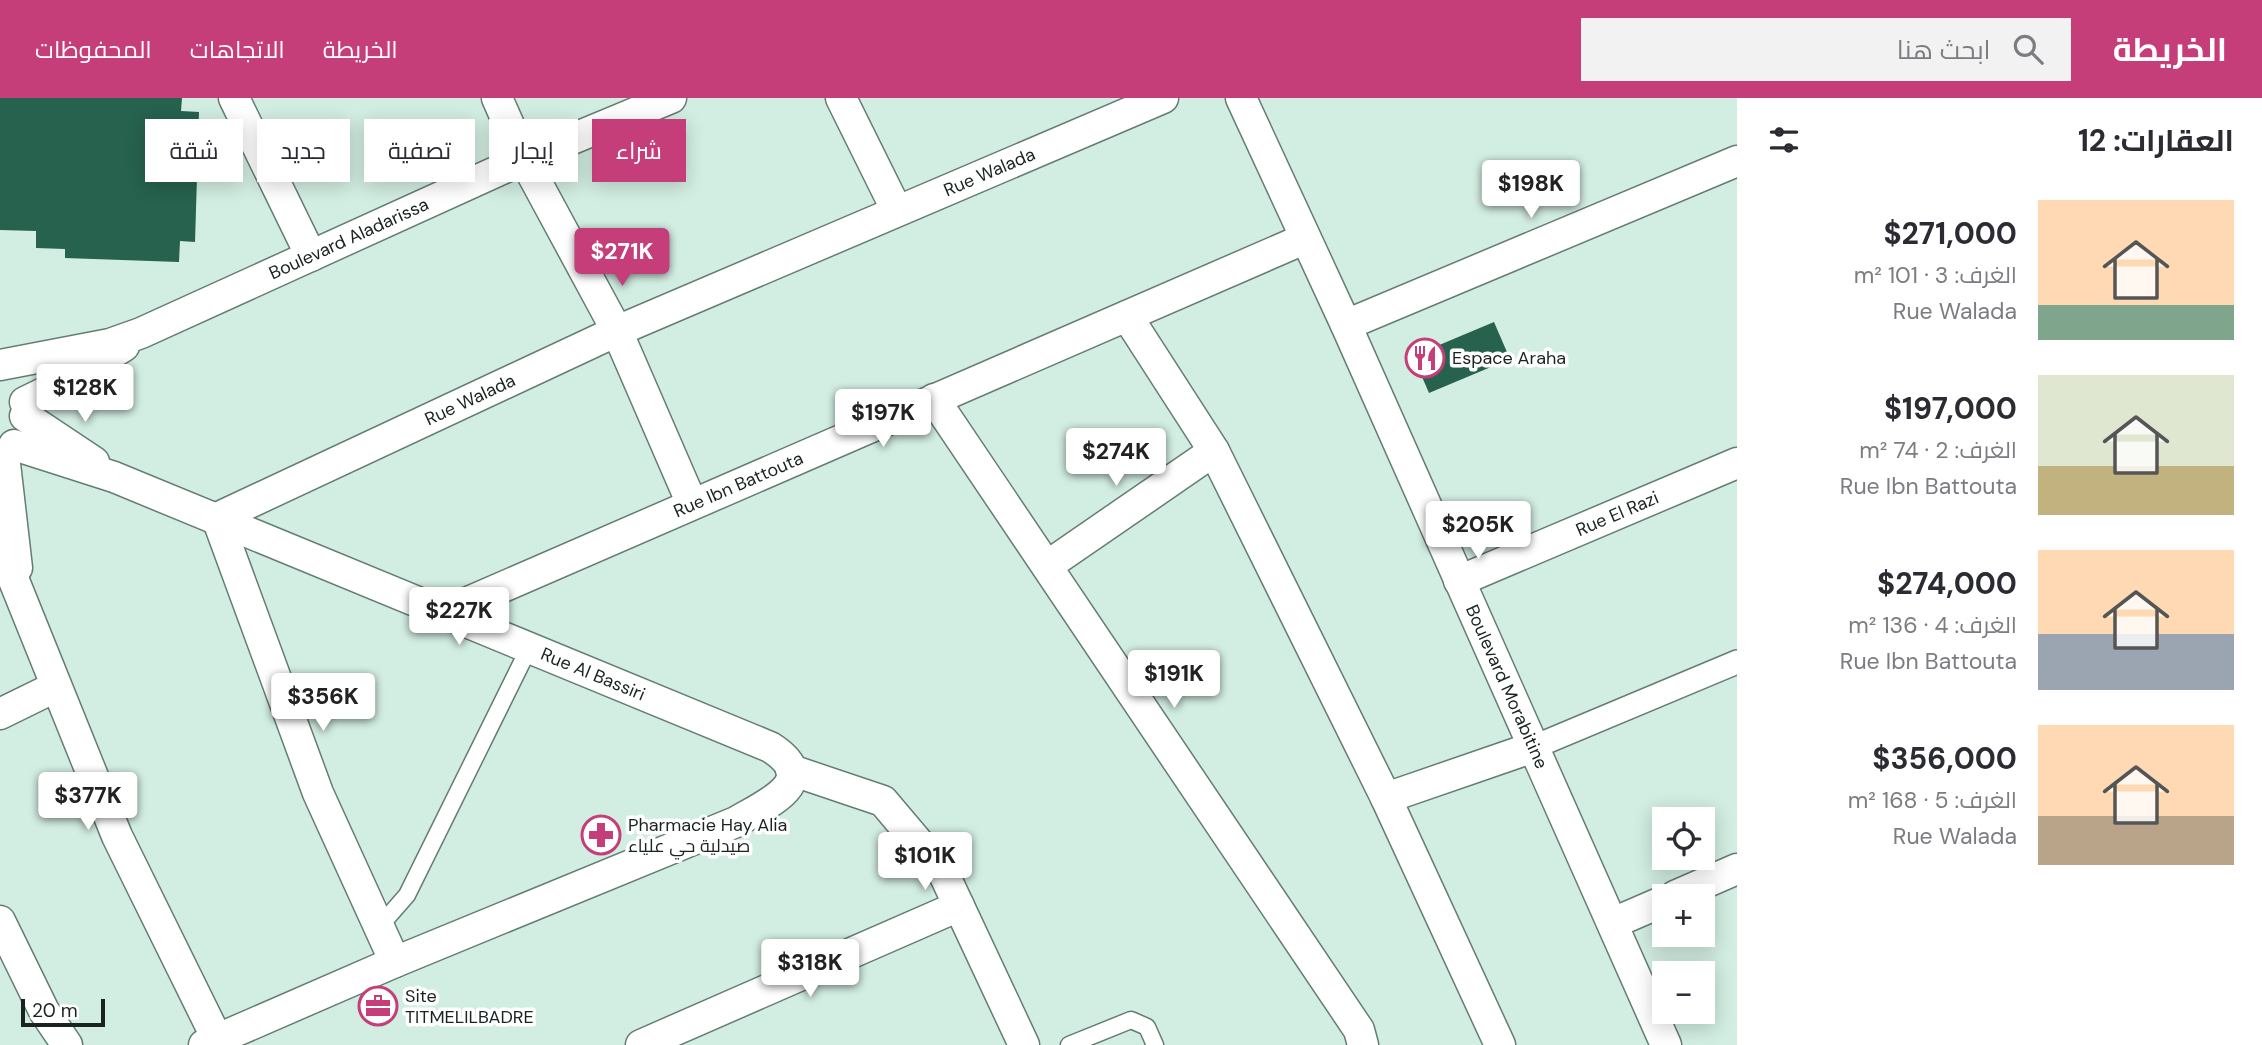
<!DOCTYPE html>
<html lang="ar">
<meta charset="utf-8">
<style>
:root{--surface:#fff;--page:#f2f2f3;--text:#2b2b33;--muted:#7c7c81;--accent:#c53d79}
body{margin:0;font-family:"DM Sans",Cairo,sans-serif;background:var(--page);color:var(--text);direction:rtl;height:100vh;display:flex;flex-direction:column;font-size:26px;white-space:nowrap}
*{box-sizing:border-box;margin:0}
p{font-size:23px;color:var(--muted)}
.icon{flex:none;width:38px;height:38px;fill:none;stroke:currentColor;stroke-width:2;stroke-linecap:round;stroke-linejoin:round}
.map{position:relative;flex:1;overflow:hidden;direction:ltr}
.details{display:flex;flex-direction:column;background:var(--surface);width:525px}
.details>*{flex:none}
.banner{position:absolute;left:21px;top:21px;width:665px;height:63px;direction:rtl;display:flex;gap:14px}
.tools{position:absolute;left:1652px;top:709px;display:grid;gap:14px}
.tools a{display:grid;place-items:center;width:63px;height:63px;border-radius:0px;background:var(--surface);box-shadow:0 4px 18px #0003;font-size:35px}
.scale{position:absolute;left:21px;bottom:18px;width:84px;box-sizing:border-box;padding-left:7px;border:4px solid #19231f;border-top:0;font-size:19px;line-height:24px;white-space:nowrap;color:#19231f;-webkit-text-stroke:5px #fff;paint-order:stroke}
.price{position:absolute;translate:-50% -60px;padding:0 16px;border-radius:7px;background:#fff;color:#222;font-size:23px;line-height:46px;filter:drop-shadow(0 2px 4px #0008)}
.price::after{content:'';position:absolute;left:50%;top:42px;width:21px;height:16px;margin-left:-10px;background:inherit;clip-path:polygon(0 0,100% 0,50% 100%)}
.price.current{background:var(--accent);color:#fff}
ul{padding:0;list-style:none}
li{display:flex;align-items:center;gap:21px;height:175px;padding:0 28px}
li span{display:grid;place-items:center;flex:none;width:196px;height:140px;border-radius:0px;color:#555}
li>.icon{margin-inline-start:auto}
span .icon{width:84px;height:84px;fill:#fffc;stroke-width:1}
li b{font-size:30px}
h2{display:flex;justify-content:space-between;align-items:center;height:84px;padding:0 28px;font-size:30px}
.tag{padding:0 24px;border-radius:0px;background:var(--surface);box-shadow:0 4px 18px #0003;font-size:24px;line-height:63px}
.tag.current{background:var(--accent);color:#fff}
header{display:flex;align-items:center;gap:42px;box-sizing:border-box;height:98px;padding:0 35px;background:var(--accent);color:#fff}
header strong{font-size:33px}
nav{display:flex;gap:38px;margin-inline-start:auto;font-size:24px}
.search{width:490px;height:63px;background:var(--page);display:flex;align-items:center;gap:18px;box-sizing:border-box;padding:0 24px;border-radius:0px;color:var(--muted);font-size:26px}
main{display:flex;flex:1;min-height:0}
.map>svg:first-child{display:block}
.building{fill:#26624e}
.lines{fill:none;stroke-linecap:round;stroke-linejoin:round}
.service-casing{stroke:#647d73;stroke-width:19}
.pedestrian-casing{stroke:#647d73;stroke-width:26}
.minor-casing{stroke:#647d73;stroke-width:33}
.service{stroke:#fff;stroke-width:16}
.pedestrian{stroke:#fff;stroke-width:23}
.minor{stroke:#fff;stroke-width:30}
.labels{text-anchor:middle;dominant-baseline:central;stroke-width:7;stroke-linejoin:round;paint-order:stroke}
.street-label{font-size:18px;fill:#19231f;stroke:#fff}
.poi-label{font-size:18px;fill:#19231f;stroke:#fff;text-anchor:start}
</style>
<header>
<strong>الخريطة</strong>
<div class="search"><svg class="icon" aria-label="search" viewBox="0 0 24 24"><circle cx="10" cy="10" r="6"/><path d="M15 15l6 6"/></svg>ابحث هنا</div>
<nav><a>الخريطة</a><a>الاتجاهات</a><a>المحفوظات</a></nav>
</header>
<main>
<section class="details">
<h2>العقارات: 12<svg class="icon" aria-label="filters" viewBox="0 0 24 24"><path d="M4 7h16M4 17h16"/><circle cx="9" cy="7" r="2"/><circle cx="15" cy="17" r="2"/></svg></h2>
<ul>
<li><span style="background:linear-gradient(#ffd9b3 75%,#7fa58c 0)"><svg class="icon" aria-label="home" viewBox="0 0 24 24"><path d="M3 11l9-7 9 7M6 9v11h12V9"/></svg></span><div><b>$271,000</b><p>الغرف: 3 · 101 m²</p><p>Rue Walada</p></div></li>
<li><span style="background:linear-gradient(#dfe7d0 65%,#c2b280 0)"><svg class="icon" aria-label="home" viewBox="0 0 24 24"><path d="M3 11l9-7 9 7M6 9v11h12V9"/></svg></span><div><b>$197,000</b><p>الغرف: 2 · 74 m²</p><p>Rue Ibn Battouta</p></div></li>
<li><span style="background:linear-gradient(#ffd9b3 60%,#9aa5b1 0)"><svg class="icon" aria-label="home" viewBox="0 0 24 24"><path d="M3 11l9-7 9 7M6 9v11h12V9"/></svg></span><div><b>$274,000</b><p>الغرف: 4 · 136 m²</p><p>Rue Ibn Battouta</p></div></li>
<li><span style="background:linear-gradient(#ffd9b3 65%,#b9a48a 0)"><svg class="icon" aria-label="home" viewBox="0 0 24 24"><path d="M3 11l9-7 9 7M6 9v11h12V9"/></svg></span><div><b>$356,000</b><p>الغرف: 5 · 168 m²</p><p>Rue Walada</p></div></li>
</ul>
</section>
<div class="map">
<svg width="1737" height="947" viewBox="0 0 1737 947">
<rect width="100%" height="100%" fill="#d2ede1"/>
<!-- building -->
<g class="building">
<polygon points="0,0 182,0 181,13 199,14 195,144 180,143 179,164 65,160 65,151 36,150 36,133 0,132"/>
<polygon points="1494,224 1510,261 1429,295 1413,258"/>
</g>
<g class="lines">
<defs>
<g id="service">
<polyline points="379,829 407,797 529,550"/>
<polyline points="1069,947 1131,922 1147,929 1155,947"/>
</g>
<polyline id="pedestrian" points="1534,649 1737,564"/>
<g id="minor">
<polyline points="234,0 311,158"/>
<polyline points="497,0 524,61 617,233 692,406"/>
<polyline points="841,0 897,113"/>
<path id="s1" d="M 1241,0 L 1346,227 L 1666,947"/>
<polyline points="1127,218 1214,353 1386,700 1500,947"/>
<polyline points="1346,227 1737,63"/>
<path id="s2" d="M 0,267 L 110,246 L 141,235 L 524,61 L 671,0"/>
<polyline points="934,301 1359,932 1363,947"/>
<polyline points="25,304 68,283 124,248"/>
<polyline points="25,318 94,364"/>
<path id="s3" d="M 14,347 L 114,379 L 770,649 C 824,683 766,706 736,724 L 395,864 L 204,947"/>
<polyline points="4,357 17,470"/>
<polyline points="0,448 117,738 220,947"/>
<polyline points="1047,468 1214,353"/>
<path id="s4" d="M 1459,483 L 1737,365"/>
<path id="s5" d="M 443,515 L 1304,141"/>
<polyline points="0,616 55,589"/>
<polyline points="791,672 883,703 943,774 1024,947"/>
<polyline points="1386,700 1534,649"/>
<polyline points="1675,798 1737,771"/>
<polyline points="0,823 44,913 67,947"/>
<polyline points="1613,825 1664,803"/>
<path id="s6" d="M 395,864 L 318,695 L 217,420 L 617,233 L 1163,0"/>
<polyline points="641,947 959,808"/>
</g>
</defs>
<!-- service casing -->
<use href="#service" class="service-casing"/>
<!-- pedestrian casing -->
<use href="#pedestrian" class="pedestrian-casing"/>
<!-- minor casing -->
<use href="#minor" class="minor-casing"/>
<!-- service -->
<use href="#service" class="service"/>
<!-- pedestrian -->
<use href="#pedestrian" class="pedestrian"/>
<!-- minor -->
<use href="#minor" class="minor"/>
</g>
<!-- icons -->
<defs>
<symbol id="restaurant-ring" viewBox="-11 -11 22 22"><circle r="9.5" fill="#fff" stroke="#c53d79" stroke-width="1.5"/><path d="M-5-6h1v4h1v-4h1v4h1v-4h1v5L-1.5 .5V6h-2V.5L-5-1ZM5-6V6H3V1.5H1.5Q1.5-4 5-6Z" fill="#c53d79"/></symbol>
<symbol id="pharmacy-ring" viewBox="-11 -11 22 22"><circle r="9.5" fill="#fff" stroke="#c53d79" stroke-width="1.5"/><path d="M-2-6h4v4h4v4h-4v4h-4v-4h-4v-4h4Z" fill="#c53d79"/></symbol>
<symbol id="office-ring" viewBox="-11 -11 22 22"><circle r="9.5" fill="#fff" stroke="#c53d79" stroke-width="1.5"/><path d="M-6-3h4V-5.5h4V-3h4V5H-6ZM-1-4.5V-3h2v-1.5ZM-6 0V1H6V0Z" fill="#c53d79"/></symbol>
</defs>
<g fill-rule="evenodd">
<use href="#restaurant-ring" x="1403" y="238" width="44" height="44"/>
<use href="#pharmacy-ring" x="579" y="715" width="44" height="44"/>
<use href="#office-ring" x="356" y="886" width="44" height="44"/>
</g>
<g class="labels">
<!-- street labels -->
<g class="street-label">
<text stroke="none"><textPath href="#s6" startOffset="1325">Rue Walada</textPath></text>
<text stroke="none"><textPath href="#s2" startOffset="373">Boulevard Aladarissa</textPath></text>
<text stroke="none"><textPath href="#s6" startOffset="758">Rue Walada</textPath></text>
<text stroke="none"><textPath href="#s5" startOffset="322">Rue Ibn Battouta</textPath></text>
<text stroke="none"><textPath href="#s4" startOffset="172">Rue El Razi</textPath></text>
<text stroke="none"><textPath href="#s3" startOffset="623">Rue Al Bassiri</textPath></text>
<text stroke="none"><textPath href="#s1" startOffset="646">Boulevard Morabitine</textPath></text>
</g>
<!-- poi labels -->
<g class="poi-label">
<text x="1452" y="260">Espace Araha</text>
<text x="628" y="727">Pharmacie Hay Alia<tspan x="628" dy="21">صيدلية حي علياء</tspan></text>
<text x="405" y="898">Site<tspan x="405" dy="21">TITMELILBADRE</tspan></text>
</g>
</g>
</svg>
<div class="tools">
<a><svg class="icon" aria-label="locate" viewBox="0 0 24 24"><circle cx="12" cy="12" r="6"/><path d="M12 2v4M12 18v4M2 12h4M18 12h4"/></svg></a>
<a>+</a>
<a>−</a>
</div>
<div class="scale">20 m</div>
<b class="price" style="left:1531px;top:122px">$198K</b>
<b class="price current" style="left:622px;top:190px">$271K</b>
<b class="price" style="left:85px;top:326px">$128K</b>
<b class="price" style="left:883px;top:351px">$197K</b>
<b class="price" style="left:1116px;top:390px">$274K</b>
<b class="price" style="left:1478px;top:463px">$205K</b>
<b class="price" style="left:459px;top:549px">$227K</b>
<b class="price" style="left:1174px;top:612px">$191K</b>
<b class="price" style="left:323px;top:635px">$356K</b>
<b class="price" style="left:88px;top:734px">$377K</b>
<b class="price" style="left:925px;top:794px">$101K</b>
<b class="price" style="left:810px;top:901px">$318K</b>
<div class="banner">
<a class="tag current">شراء</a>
<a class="tag">إيجار</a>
<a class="tag">تصفية</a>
<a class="tag">جديد</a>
<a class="tag">شقة</a>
</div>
</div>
</main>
